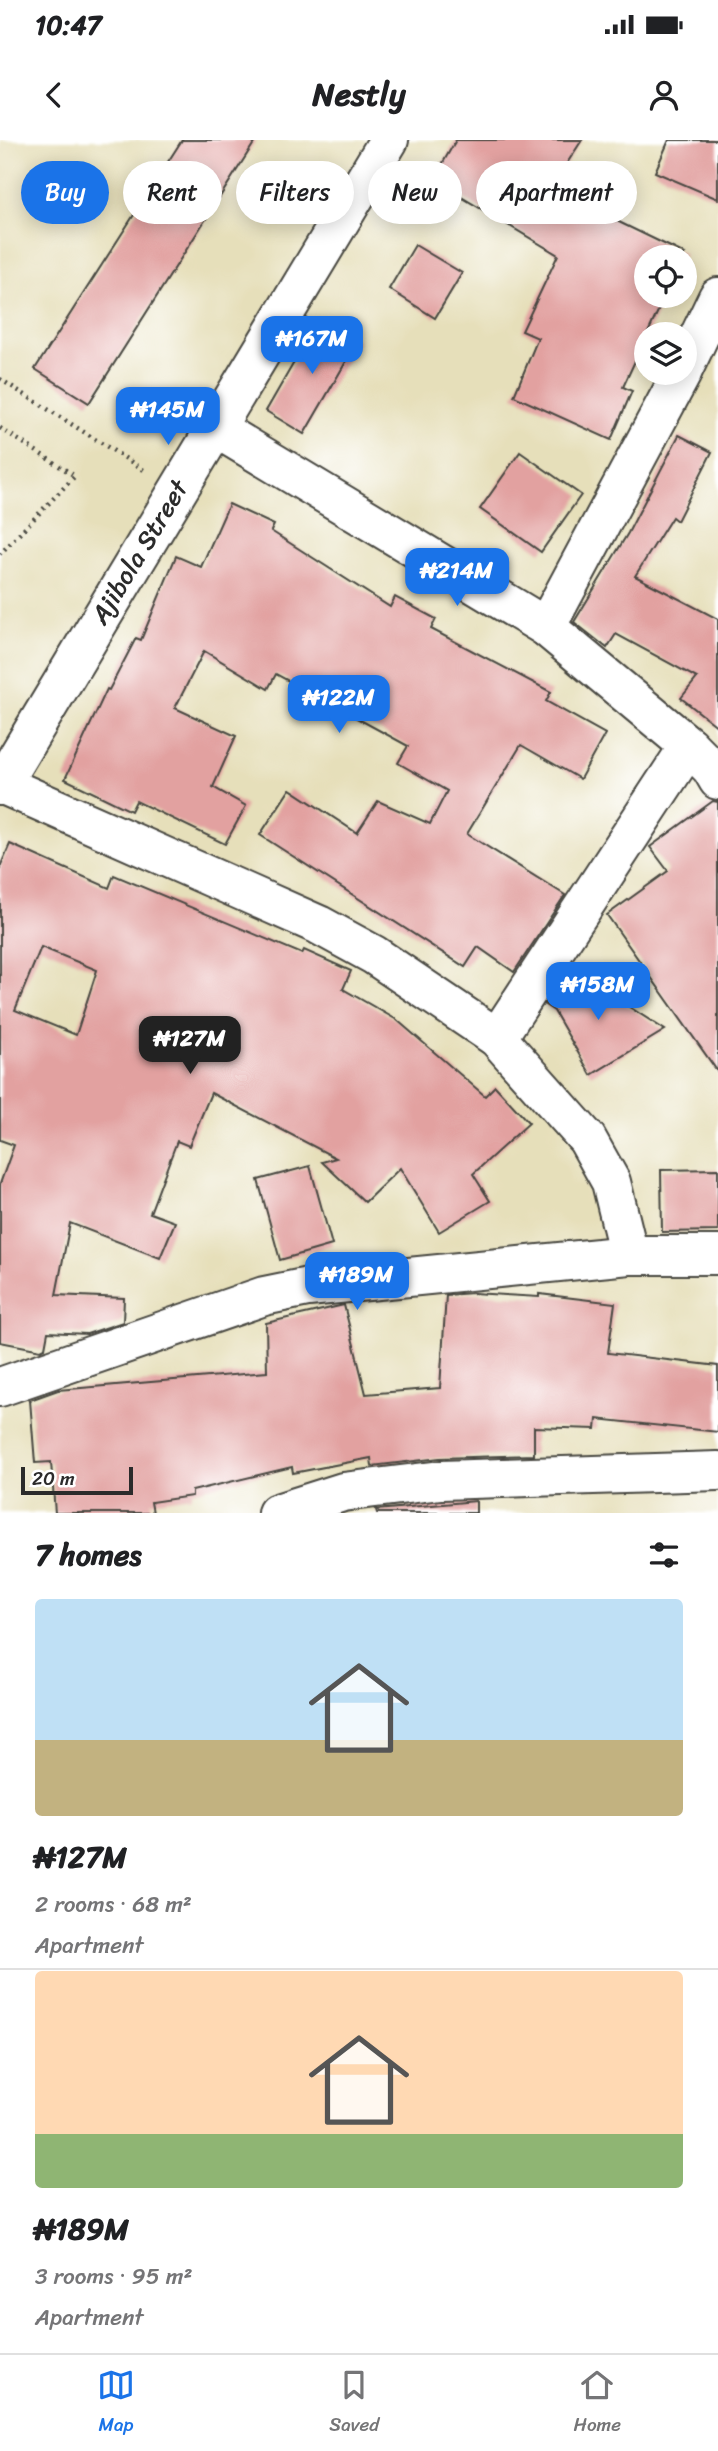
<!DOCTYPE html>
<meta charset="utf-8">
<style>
:root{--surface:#fff;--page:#f6f6f6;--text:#202124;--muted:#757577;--line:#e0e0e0;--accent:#1a73e8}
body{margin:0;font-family:Sriracha,sans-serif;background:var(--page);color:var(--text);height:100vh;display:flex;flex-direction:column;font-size:26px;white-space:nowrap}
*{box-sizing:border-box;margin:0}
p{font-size:23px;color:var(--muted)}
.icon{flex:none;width:38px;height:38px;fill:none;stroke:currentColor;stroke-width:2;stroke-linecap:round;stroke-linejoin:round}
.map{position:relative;height:1373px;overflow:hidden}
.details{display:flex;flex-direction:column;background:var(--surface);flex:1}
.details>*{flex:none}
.banner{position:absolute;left:21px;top:21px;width:677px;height:63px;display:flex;gap:14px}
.buttons{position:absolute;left:634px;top:105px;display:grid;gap:14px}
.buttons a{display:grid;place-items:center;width:63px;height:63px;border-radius:50%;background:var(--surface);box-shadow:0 4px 18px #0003;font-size:35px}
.scale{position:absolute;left:21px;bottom:18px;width:112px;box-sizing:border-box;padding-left:7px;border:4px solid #2b2b2b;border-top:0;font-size:19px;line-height:24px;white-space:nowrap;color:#2b2b2b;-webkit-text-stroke:5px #fff;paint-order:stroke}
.price{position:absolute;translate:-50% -60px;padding:0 16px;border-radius:14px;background:var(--accent);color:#fff;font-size:23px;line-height:46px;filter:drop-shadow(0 2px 4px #0008)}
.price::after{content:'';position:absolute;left:50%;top:42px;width:21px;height:16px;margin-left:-10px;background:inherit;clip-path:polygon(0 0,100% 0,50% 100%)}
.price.active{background:#222;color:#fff}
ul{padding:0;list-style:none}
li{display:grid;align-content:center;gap:14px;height:371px;padding:0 35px}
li+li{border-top:2px solid var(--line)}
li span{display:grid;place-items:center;height:217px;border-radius:7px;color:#555}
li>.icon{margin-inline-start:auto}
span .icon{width:126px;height:126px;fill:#fffc;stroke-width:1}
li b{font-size:30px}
h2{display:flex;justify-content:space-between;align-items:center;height:84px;padding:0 35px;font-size:30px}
.tag{padding:0 24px;border-radius:32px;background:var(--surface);box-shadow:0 4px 18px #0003;font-size:24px;line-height:63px}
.tag.active{background:var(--accent);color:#fff}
.status{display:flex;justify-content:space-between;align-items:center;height:49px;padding:0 35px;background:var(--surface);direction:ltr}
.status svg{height:19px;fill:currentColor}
header{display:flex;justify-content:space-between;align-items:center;height:91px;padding:0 35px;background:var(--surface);font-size:32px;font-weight:700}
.tabs{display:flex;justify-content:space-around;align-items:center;height:98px;border-top:2px solid var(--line);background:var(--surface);font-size:19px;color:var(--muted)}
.tabs a{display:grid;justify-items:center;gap:4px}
.tabs .active{color:var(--accent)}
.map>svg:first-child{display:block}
.building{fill:#e2a1a0;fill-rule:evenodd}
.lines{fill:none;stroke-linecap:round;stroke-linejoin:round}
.street-casing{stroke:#474640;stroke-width:42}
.secondary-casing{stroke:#474640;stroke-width:42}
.path{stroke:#474640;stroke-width:4.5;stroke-dasharray:2 5;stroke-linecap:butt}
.street{stroke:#fff;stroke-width:38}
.secondary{stroke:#fff;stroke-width:38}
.labels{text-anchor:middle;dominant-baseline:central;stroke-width:5;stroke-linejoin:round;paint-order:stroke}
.street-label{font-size:26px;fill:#2b2b2b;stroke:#fff}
</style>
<div class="status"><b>10:47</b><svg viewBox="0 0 49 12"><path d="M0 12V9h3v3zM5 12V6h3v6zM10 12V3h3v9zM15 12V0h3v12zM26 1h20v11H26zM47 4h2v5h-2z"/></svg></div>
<header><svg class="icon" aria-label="back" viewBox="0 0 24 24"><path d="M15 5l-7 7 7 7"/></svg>Nestly<svg class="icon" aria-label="person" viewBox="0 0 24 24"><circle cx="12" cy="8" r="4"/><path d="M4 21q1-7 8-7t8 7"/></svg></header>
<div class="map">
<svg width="718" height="1373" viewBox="0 0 718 1373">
<rect width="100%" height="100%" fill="#fff"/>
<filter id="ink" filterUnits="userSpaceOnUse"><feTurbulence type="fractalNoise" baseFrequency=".0143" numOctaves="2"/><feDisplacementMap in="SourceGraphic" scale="14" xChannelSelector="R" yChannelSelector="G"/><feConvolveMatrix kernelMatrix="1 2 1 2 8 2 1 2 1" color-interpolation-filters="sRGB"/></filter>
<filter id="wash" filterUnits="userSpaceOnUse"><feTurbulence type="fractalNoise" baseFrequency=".00686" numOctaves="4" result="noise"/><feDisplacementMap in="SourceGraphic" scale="28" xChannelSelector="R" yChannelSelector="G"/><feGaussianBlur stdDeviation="1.57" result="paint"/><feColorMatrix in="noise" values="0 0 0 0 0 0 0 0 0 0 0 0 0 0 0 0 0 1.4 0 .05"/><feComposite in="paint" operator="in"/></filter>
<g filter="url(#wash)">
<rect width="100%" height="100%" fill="#e6dfba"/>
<g id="blocks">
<!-- building -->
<g class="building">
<polygon points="182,0 256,0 89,263 35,229"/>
<polygon points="456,0 582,0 560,34 572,40 563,55 685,114 683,117 646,117 646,156 665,156 623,247 632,251 611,300 514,256 538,198 522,191 558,115 433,40"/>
<polygon points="669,0 718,0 718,59 655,32"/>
<polygon points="415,105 462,133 435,178 389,149"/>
<polygon points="319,179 358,201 304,294 266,271"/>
<polygon points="679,295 712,312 677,381 672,377 635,436 718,479 718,587 681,558 697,538 616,494 607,508 574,482 628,393"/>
<polygon points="520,312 581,355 541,412 480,369"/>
<polygon points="229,364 274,385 271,391 390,467 395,457 436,479 431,489 551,552 546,561 605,594 580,639 521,605 467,694 565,755 514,832 478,807 465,827 260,695 290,649 357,693 378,661 430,684 447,651 398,623 408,606 276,534 268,549 204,511 175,568 236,596 213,647 246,666 225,704 136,661 131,671 65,639 107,549 109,550 136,498 141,500 176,416 201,427"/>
<polygon points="713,661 718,662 718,932 607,775 668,731 650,707"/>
<path d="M 10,704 L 109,748 L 114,735 L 302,814 L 304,810 L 351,831 L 343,849 L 397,880 L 485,956 L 495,946 L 529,983 L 473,1034 L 490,1061 L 439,1092 L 400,1028 L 365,1062 L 322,1022 L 336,1018 L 211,953 L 189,1006 L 177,1001 L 150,1073 L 175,1082 L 160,1118 L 70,1083 L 56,1155 L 124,1158 L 123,1182 L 87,1194 L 48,1192 L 45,1208 L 41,1210 L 0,1202 L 0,1044 L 14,1005 L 0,1000 L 0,727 ZM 41,807 L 97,830 L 76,895 L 15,870 Z"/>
<polygon points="569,828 665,890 591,935 554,871 545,865"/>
<polygon points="310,1026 332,1105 280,1120 258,1040"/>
<polygon points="718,1029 718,1091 662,1092 661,1030"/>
<polygon points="473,1153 539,1157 539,1154 615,1163 608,1213 718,1226 718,1292 597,1279 596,1289 534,1287 534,1315 440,1318 372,1326 371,1318 293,1333 292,1327 192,1351 192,1356 151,1362 153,1373 55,1373 51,1322 35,1323 30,1260 58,1250 267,1232 266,1183 344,1165 366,1254 440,1248 446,1155"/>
<polygon points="476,1361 476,1373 377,1373 376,1370"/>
</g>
</g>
</g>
<g filter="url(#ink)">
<use href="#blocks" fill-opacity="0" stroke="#474640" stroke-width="2"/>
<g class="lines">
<defs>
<g id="street">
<polyline points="684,228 718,157"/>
<polyline points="214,287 546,487 689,606 711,628 718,640"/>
<polyline points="546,487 682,233"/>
<polyline points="1,644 319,785 374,815 497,898 587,999 611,1042 629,1115"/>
<polyline points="0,646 389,0"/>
<polyline points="497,898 689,606"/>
<polyline points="0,1247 264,1156 308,1147 629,1115 718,1115"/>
</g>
<polyline id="secondary" points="277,1373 343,1352 441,1340 718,1331"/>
</defs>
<!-- street casing -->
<use href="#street" class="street-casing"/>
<!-- secondary casing -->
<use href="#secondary" class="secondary-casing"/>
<!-- path -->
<g class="path">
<polyline points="0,239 147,332"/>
<polyline points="0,288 75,336 0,414"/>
</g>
<!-- street -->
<use href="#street" class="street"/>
<!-- secondary -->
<use href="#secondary" class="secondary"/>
</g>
</g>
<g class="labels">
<!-- street labels -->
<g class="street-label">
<text transform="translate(139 412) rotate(-59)">Ajibola Street</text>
</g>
</g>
</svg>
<div class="buttons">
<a><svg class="icon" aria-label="locate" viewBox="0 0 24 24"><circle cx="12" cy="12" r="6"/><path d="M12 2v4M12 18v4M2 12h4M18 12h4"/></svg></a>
<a><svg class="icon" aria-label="layers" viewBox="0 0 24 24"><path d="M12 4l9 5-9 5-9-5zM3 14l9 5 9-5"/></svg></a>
</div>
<div class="scale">20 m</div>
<b class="price" style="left:312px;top:236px">₦167M</b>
<b class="price" style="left:168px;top:307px">₦145M</b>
<b class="price" style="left:457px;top:468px">₦214M</b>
<b class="price" style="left:339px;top:595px">₦122M</b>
<b class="price" style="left:598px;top:882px">₦158M</b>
<b class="price active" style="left:190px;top:936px">₦127M</b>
<b class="price" style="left:357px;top:1172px">₦189M</b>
<div class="banner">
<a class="tag active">Buy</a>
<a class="tag">Rent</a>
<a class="tag">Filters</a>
<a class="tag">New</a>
<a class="tag">Apartment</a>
</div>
</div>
<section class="details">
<h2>7 homes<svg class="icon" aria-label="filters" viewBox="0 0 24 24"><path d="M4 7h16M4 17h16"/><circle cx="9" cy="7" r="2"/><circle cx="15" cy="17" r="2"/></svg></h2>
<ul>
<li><span style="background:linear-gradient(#bfe0f5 65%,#c2b280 0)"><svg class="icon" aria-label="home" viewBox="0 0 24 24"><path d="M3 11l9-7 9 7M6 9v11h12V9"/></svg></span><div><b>₦127M</b><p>2 rooms · 68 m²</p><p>Apartment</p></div></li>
<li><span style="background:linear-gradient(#ffd9b3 75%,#8fb573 0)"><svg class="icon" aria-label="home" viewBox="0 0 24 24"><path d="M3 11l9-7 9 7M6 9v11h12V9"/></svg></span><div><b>₦189M</b><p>3 rooms · 95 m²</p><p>Apartment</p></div></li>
</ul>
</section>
<nav class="tabs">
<a class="active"><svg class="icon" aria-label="map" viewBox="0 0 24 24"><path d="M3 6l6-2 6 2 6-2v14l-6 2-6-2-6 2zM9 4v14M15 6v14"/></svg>Map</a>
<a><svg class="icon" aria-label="saved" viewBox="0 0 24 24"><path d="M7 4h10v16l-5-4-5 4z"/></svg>Saved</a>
<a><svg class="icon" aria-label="home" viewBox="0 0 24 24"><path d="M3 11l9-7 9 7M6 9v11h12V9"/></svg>Home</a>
</nav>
